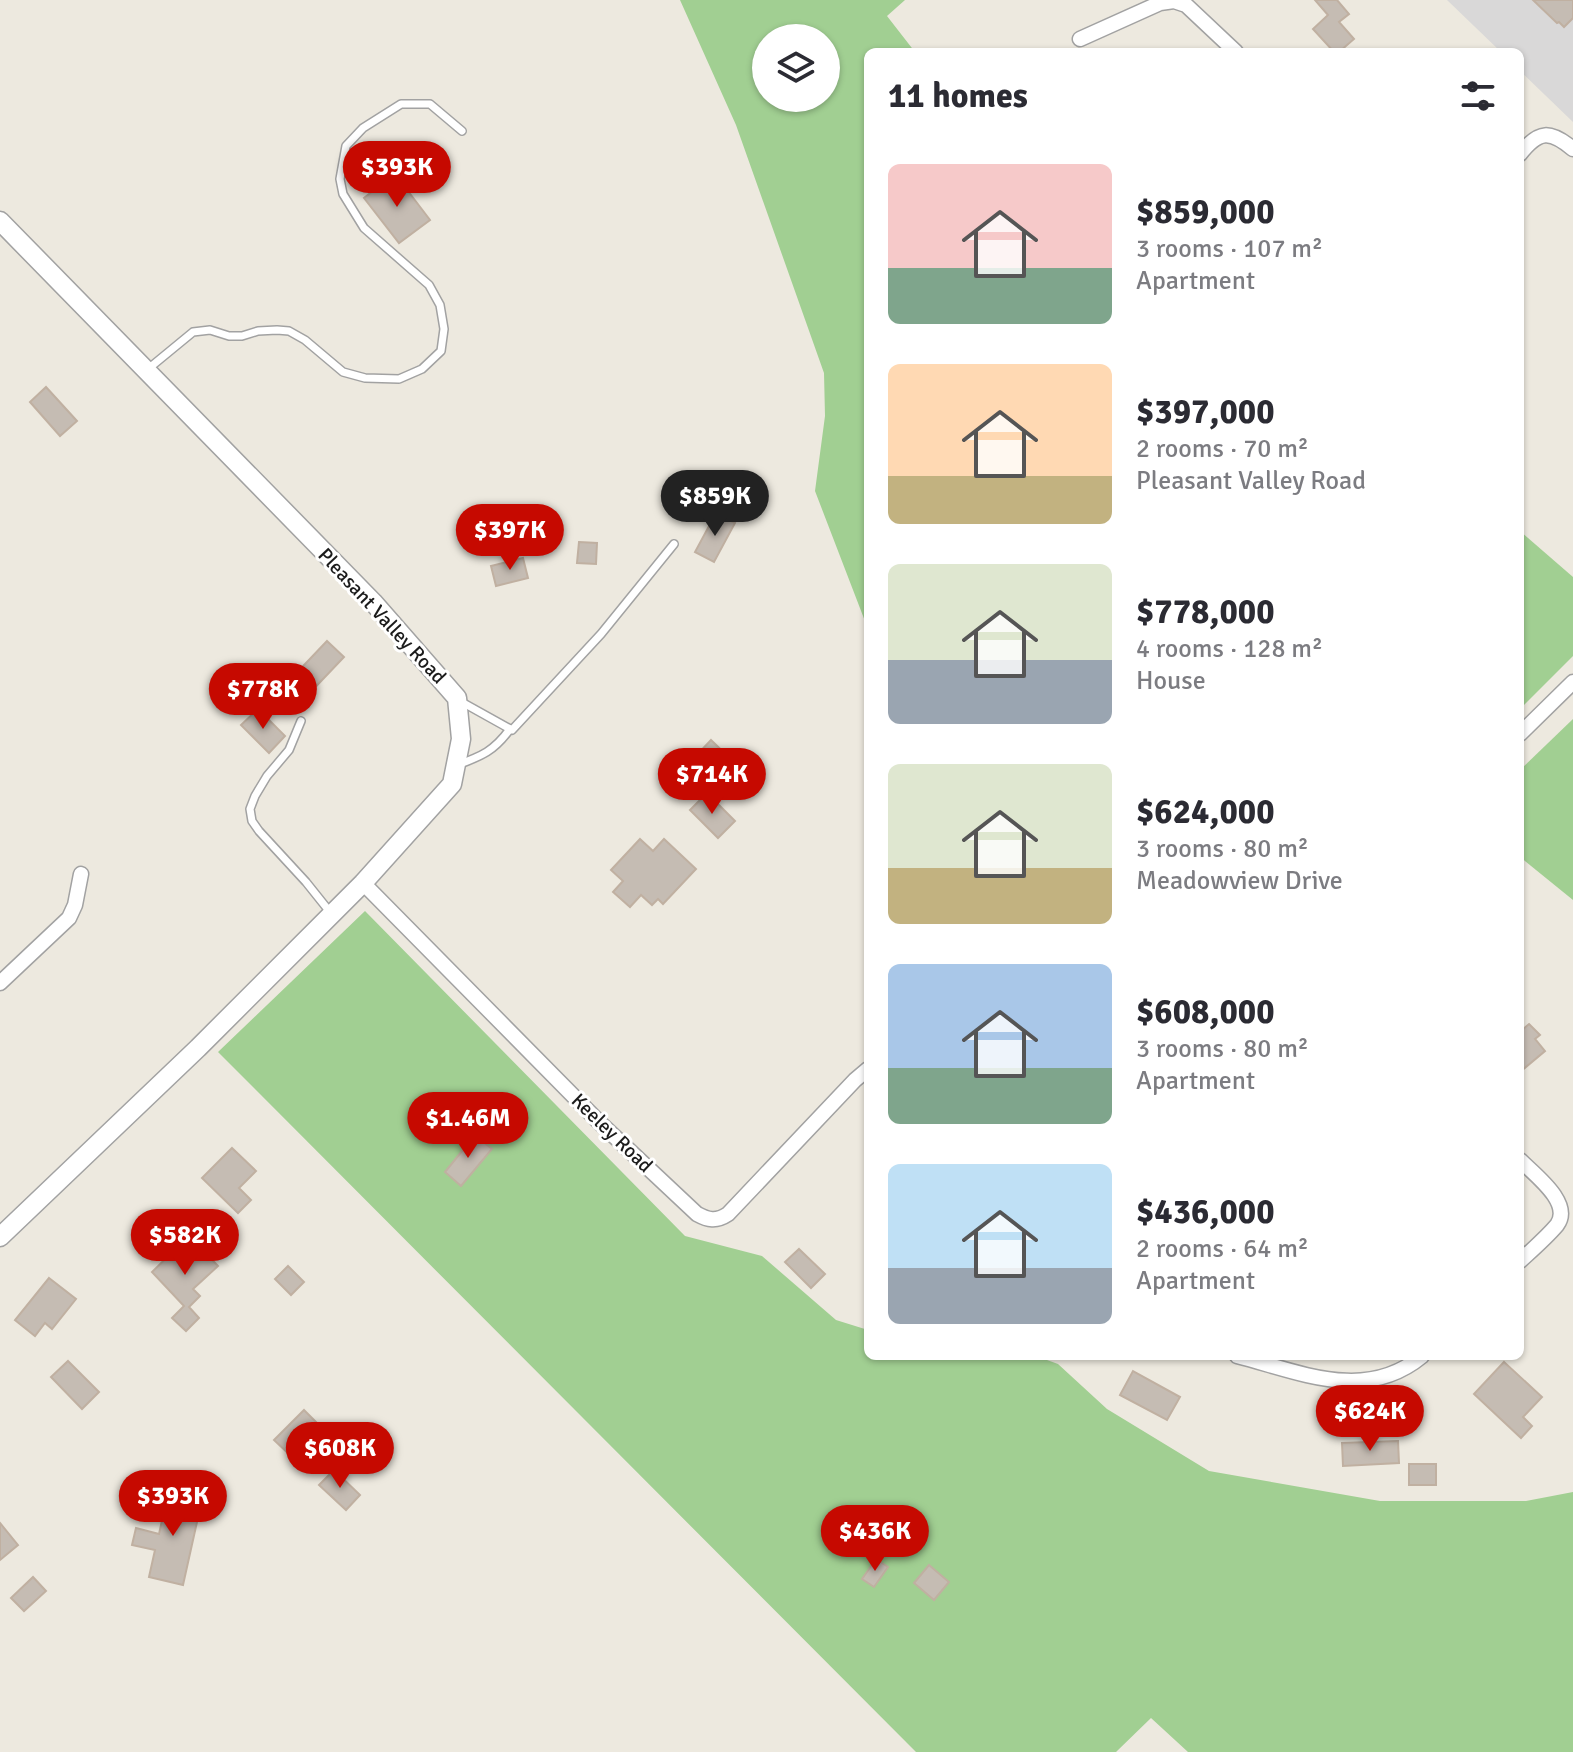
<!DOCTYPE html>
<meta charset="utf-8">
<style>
:root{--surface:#fff;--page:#f2f2f3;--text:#2b2b33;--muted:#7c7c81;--accent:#c60900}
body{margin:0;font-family:Signika,sans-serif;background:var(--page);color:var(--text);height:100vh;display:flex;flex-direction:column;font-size:30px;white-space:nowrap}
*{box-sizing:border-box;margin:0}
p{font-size:26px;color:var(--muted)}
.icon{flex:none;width:44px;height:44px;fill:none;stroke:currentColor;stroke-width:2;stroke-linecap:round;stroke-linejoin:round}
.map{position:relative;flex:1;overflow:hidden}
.sheet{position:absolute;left:864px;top:48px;width:660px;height:1312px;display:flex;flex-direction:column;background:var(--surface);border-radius:12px;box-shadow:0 2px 6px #0004}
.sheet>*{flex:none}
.controls{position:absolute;left:752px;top:24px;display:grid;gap:16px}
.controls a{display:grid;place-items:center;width:88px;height:88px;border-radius:50%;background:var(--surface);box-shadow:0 2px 6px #0004;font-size:40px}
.price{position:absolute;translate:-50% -68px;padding:0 18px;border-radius:28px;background:var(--accent);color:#fff;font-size:26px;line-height:52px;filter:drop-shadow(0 2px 4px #0008)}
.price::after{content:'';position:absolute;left:50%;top:48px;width:24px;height:18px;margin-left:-12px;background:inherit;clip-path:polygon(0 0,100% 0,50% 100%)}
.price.selected{background:#222;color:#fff}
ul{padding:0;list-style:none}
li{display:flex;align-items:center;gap:24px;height:200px;padding:0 24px}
li span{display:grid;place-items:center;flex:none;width:224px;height:160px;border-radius:12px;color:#555}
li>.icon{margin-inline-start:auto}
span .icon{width:96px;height:96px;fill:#fffc;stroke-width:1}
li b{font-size:34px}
h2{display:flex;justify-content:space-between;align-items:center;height:96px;padding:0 24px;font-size:34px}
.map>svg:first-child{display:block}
.residential{fill:#d9d8d8}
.forest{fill:#a1cf92;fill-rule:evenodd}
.building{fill:#c5bcb3;stroke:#c0b0a1;stroke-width:2}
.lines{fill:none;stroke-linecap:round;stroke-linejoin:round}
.service-casing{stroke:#a2a2a2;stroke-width:10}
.minor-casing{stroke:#a2a2a2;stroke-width:17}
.tertiary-casing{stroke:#a2a2a2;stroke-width:21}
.service{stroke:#fff;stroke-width:7}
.minor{stroke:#fff;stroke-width:14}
.tertiary{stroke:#fff;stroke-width:18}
.labels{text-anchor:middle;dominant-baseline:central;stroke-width:6;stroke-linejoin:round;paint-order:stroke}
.street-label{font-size:20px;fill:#1b1b1b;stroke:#fff}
</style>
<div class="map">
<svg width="1573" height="1752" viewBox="0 0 1573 1752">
<rect width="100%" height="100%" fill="#ede9df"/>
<!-- residential -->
<polygon class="residential" points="1447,0 1573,0 1573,122 1520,71 1520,52 1501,52"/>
<!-- forest -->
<g class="forest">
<path d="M 680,0 L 905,0 L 887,16 L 915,52 L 868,52 L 868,629 L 815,491 L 825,416 L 824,373 L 736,125 ZM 826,38 L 826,98 L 766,98 L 766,38 Z"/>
<polygon points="1520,531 1573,577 1573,656 1520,709"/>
<polygon points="1573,719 1573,900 1520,857 1520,770"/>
<polygon points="365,911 685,1236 762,1256 836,1320 868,1330 868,1356 1036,1356 1058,1364 1107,1409 1209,1471 1380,1501 1526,1501 1573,1492 1573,1752 1188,1752 1151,1718 1116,1752 916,1752 218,1052"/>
</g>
<!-- building -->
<g class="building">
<polygon points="1315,0 1337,0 1349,14 1339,22 1354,39 1339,52 1334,52 1313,29 1328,15"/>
<polygon points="1533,0 1573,0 1573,18 1564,27 1559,22 1557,23"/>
<polygon points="395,174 430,220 399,243 364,198"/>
<polygon points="46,387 77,421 60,436 30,402"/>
<polygon points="716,513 735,523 714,562 695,552"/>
<polygon points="579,542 597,543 596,564 577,563"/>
<polygon points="523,558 528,578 496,586 491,566"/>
<polygon points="327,641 344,657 304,699 287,683"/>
<polygon points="258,709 285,736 269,753 241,725"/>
<polygon points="711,740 738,766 721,783 695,757"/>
<polygon points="707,793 735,821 718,838 690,810"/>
<polygon points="640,839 653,851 664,839 696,869 663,904 658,899 652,905 641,895 630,907 613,892 623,881 611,870"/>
<polygon points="1529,1024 1540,1035 1535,1039 1545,1051 1520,1072 1520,1032"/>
<polygon points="475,1135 492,1149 461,1186 445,1172"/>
<polygon points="232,1148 256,1171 239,1188 251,1200 238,1213 202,1178"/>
<polygon points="189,1236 218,1266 193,1289 200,1296 189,1307 199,1318 186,1331 172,1318 184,1306 152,1272"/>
<polygon points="799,1249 825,1274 811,1288 785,1262"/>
<polygon points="288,1266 304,1282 291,1295 275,1279"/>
<polygon points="49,1278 76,1299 52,1329 45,1323 35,1336 15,1320"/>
<polygon points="68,1361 99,1392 82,1409 51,1377"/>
<polygon points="1504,1362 1542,1397 1523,1417 1532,1426 1521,1438 1474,1394"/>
<polygon points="1133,1371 1180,1397 1167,1420 1120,1395"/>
<polygon points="304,1410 320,1426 290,1455 274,1440"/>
<polygon points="1398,1441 1399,1463 1343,1466 1342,1443"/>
<rect x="1409" y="1464" width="27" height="21"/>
<polygon points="334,1470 360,1495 346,1510 319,1485"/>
<polygon points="176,1489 203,1495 183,1585 149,1577 155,1550 132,1545 136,1528 159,1534 165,1507 172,1509"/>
<polygon points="0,1523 18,1545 0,1560"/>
<polygon points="876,1559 888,1567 874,1587 862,1579"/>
<polygon points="929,1565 949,1582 934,1600 914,1583"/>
<polygon points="33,1577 46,1591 24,1611 11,1598"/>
</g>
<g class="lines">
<defs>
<g id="service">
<polyline points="148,369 193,332 210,330 229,336 242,336 258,331 277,330 289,331 305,340 343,372 365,378 399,379 422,369 441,351 444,329 440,305 429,285 364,228 343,194 340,179 346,146 363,128 401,104 430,104 462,131"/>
<polyline points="458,700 512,730 601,634 674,544"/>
<polyline points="301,721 289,750 267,776 255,796 250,809 252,821 259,831 306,882 330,912"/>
<path d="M 457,765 C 482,756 494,751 510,729"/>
</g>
<g id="minor">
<polyline points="1080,39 1160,3 1174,1 1186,5 1236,52"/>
<path d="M 1520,154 C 1539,130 1550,130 1573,149"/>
<polyline points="1520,734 1573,682"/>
<path d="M 363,883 L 599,1122 L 697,1214 C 708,1220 716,1222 728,1214 L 855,1080 L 868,1069"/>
<polyline points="0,983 69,918 75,905 81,874"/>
<path d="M 1520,1160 C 1535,1175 1573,1203 1557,1225 C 1546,1238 1532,1250 1520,1261"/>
<path d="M 1237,1356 C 1300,1372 1365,1403 1422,1356"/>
</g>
<polyline id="tertiary" points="0,221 373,602 457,698 461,739 452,784 363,883 198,1048 0,1237"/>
</defs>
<!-- service casing -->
<use href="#service" class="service-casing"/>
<!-- minor casing -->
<use href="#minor" class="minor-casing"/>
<!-- tertiary casing -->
<use href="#tertiary" class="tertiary-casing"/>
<!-- service -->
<use href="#service" class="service"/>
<!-- minor -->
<use href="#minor" class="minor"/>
<!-- tertiary -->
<use href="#tertiary" class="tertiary"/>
</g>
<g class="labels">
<!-- street labels -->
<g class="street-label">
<text transform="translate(382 616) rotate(47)">Pleasant Valley Road</text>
<text transform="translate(612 1133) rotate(44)">Keeley Road</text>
</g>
</g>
</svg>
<div class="controls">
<a><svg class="icon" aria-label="layers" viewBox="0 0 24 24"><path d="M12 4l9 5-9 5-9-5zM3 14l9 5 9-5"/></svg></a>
</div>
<b class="price" style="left:397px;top:209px">$393K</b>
<b class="price selected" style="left:715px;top:538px">$859K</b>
<b class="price" style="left:510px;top:572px">$397K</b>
<b class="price" style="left:263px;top:731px">$778K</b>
<b class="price" style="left:712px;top:816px">$714K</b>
<b class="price" style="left:468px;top:1160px">$1.46M</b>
<b class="price" style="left:185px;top:1277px">$582K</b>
<b class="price" style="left:1370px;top:1453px">$624K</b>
<b class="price" style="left:340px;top:1490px">$608K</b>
<b class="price" style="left:173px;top:1538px">$393K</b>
<b class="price" style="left:875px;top:1573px">$436K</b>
<section class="sheet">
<h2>11 homes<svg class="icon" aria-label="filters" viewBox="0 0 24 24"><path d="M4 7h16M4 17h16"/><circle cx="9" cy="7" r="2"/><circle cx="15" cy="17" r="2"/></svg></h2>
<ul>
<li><span style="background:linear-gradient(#f6c9c9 65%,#7fa58c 0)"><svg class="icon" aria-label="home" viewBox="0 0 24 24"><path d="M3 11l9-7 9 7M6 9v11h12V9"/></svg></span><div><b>$859,000</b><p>3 rooms · 107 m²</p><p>Apartment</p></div></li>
<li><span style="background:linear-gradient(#ffd9b3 70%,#c2b280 0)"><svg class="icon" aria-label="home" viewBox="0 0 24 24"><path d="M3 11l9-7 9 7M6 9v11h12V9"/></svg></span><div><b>$397,000</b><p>2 rooms · 70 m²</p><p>Pleasant Valley Road</p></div></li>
<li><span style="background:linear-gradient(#dfe7d0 60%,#9aa5b1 0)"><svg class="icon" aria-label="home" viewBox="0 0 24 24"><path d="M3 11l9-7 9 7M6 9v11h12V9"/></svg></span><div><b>$778,000</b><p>4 rooms · 128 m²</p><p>House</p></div></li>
<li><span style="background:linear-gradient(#dfe7d0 65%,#c2b280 0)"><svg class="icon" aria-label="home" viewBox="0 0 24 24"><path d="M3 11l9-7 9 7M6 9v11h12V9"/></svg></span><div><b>$624,000</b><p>3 rooms · 80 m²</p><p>Meadowview Drive</p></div></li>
<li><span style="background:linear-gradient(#a9c7e8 65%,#7fa58c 0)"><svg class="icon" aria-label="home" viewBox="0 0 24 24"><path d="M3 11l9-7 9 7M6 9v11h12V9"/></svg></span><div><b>$608,000</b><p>3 rooms · 80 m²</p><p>Apartment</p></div></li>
<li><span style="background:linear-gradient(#bfe0f5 65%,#9aa5b1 0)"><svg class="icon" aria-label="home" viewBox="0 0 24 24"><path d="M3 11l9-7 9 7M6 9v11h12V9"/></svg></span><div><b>$436,000</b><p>2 rooms · 64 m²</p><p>Apartment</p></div></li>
</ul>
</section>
</div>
